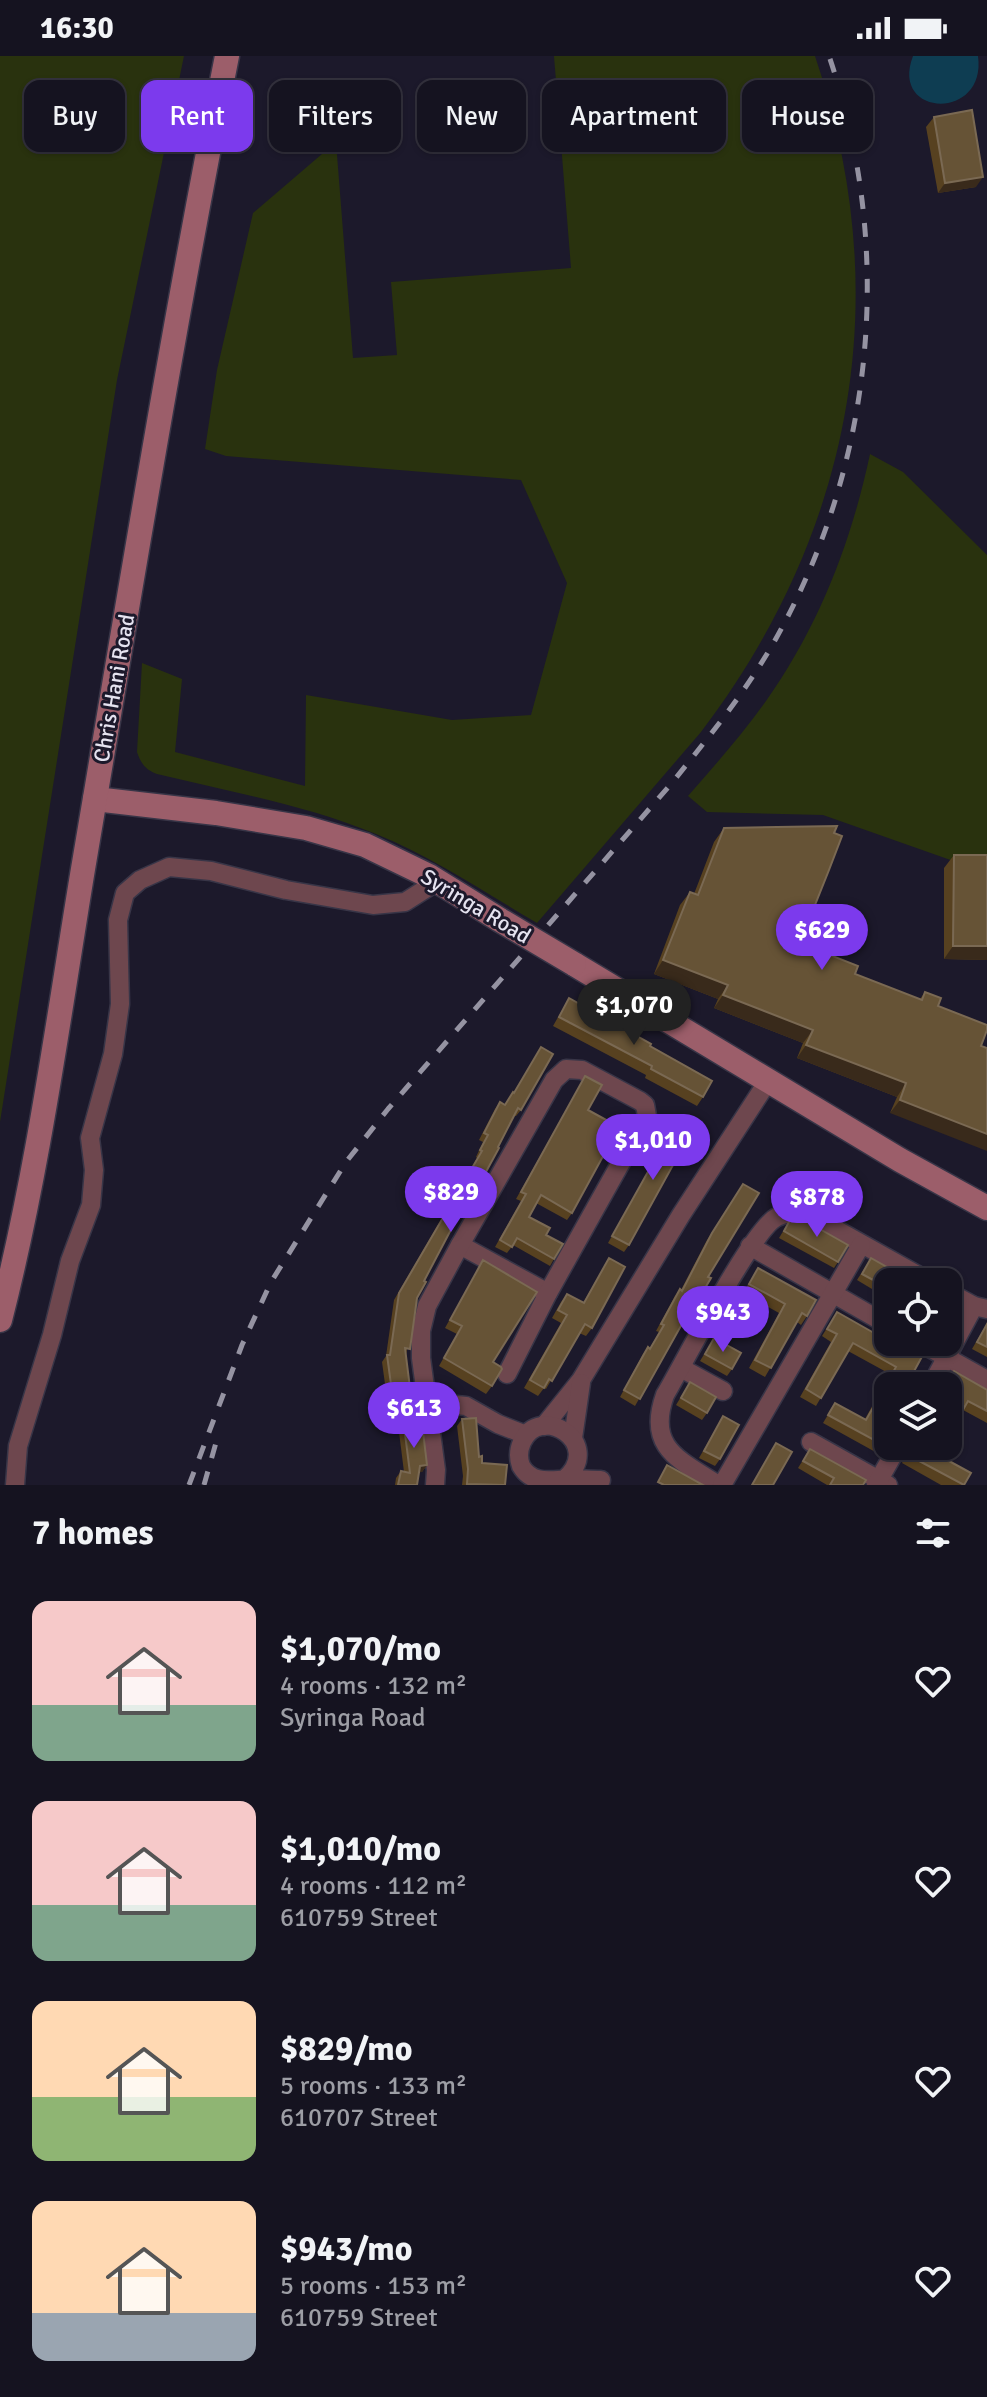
<!DOCTYPE html>
<meta charset="utf-8">
<style>
:root{--surface:#151320;--page:#1e1c29;--text:#f1f3f6;--muted:#9d9ea5;--line:#34323e;--accent:#7c3aed}
body{margin:0;font-family:Signika,sans-serif;background:var(--page);color:var(--text);height:100vh;display:flex;flex-direction:column;font-size:30px;white-space:nowrap}
*{box-sizing:border-box;margin:0}
p{font-size:26px;color:var(--muted)}
.icon{flex:none;width:44px;height:44px;fill:none;stroke:currentColor;stroke-width:2;stroke-linecap:round;stroke-linejoin:round}
.map{position:relative;height:1429px;overflow:hidden}
.panel{display:flex;flex-direction:column;background:var(--surface);flex:1}
.panel>*{flex:none}
.hud{position:absolute;left:24px;top:24px;width:940px;height:72px;display:flex;gap:16px}
.buttons{position:absolute;left:874px;top:1212px;display:grid;gap:16px}
.buttons a{display:grid;place-items:center;width:88px;height:88px;border-radius:16px;background:var(--surface);box-shadow:0 2px 6px #0004,0 0 0 2px var(--line);font-size:40px}
.price{position:absolute;translate:-50% -68px;padding:0 18px;border-radius:28px;background:var(--accent);color:#fff;font-size:26px;line-height:52px;filter:drop-shadow(0 2px 4px #0008)}
.price::after{content:'';position:absolute;left:50%;top:48px;width:24px;height:18px;margin-left:-12px;background:inherit;clip-path:polygon(0 0,100% 0,50% 100%)}
.price.selected{background:#222;color:#fff}
ul{padding:0;list-style:none}
li{display:flex;align-items:center;gap:24px;height:200px;padding:0 32px}
li span{display:grid;place-items:center;flex:none;width:224px;height:160px;border-radius:16px;color:#555}
li>.icon{margin-inline-start:auto}
span .icon{width:96px;height:96px;fill:#fffc;stroke-width:1}
li b{font-size:34px}
h2{display:flex;justify-content:space-between;align-items:center;height:96px;padding:0 32px;font-size:34px}
.chip{padding:0 28px;border-radius:16px;background:var(--surface);box-shadow:0 2px 6px #0004,0 0 0 2px var(--line);font-size:28px;line-height:72px}
.chip.selected{background:var(--accent);color:#fff}
.status{display:flex;justify-content:space-between;align-items:center;height:56px;padding:0 40px;background:var(--surface);direction:ltr}
.status svg{height:22px;fill:currentColor}
.map>svg:first-child{display:block}
.green{fill:#29320e}
.water{fill:#0e3d52}
.lines{fill:none;stroke-linecap:round;stroke-linejoin:round}
.street-casing{stroke:#383547;stroke-width:21}
.secondary-casing{stroke:#383547;stroke-width:27}
.street{stroke:#6e474e;stroke-width:18}
.secondary{stroke:#9c5e6a;stroke-width:24}
.rail{stroke:#9593a2;stroke-width:5;stroke-dasharray:14 14;stroke-linecap:butt}
.secondary-bridge-casing{stroke:#383547;stroke-width:27;stroke-linecap:butt}
.secondary-bridge{stroke:#9c5e6a;stroke-width:24}
.wall{fill:#574120}
.shaded-wall{fill:#392a1b}
.building{fill:#665336;stroke:#7a6953;stroke-width:2}
.labels{text-anchor:middle;dominant-baseline:central;stroke-width:6;stroke-linejoin:round;paint-order:stroke}
.street-label{font-size:22px;fill:#e5e3f0;stroke:#1c192b}
</style>
<div class="status"><b>16:30</b><svg viewBox="0 0 49 12"><path d="M0 12V9h3v3zM5 12V6h3v6zM10 12V3h3v9zM15 12V0h3v12zM26 1h20v11H26zM47 4h2v5h-2z"/></svg></div>
<div class="map">
<svg width="987" height="1429" viewBox="0 0 987 1429">
<rect width="100%" height="100%" fill="#1c192b"/>
<!-- green -->
<g class="green">
<polygon points="0,0 184,0 117,324 0,1066"/>
<path d="M 554,0 L 815,0 C 897,240 853,476 701,676 L 537,867 C 484,836 433,801 376,778 C 306,749 231,736 157,718 C 146,714 141,708 137,696 L 142,607 L 182,623 L 175,696 L 305,730 L 306,639 L 452,664 L 531,659 L 567,527 L 521,424 L 226,400 L 205,393 L 217,314 L 253,157 L 336,86 L 353,302 L 397,299 L 391,226 L 571,212 Z"/>
<path d="M 870,398 L 903,416 L 987,499 L 987,807 L 959,807 L 823,759 L 707,756 L 688,740 C 715,709 742,679 766,645 C 819,570 851,487 870,398 Z"/>
</g>
<!-- water -->
<path class="water" d="M 913,0 L 978,0 C 987,65 889,62 913,0 Z"/>
<g class="lines">
<defs>
<g id="street">
<polyline points="460,1189 548,1237"/>
<polyline points="750,1190 888,1269"/>
<polyline points="948,1236 974,1250 987,1253"/>
<polyline points="919,1286 987,1324"/>
<polyline points="681,1312 723,1335"/>
<polyline points="931,1330 974,1250"/>
<polyline points="427,1346 466,1350 498,1368 526,1379"/>
<polyline points="544,1370 581,1324 681,1159 768,1025"/>
<polyline points="573,1382 581,1327"/>
<polyline points="811,1386 888,1429"/>
<path d="M 565,1423 C 605,1387 540,1346 522,1386 C 518,1395 518,1402 521,1410 C 532,1429 551,1424 569,1423 C 580,1423 591,1424 601,1424"/>
<polyline points="15,1429 18,1390 52,1279 70,1205 91,1149 94,1114 90,1082 113,998 120,948 118,864 125,837 140,824 169,811 211,815 286,834 373,849 405,846 427,832 434,823"/>
<polyline points="435,1429 436,1414 421,1302 421,1275 427,1250 460,1189 554,1024 566,1013 582,1014 640,1045 645,1049 647,1060 548,1237 507,1318"/>
<path d="M 718,1429 C 680,1404 646,1392 665,1339 C 683,1309 753,1172 777,1161 C 791,1154 806,1159 819,1164 L 930,1226"/>
<polyline points="722,1429 861,1189"/>
<polyline points="876,1429 898,1390"/>
</g>
<g id="secondary">
<polyline points="95,743 216,757 306,772 365,789 429,820 500,864"/>
<polyline points="574,908 900,1104 987,1152"/>
<path d="M 0,1264 C 38,1116 58,964 83,813 C 129,542 173,270 227,0"/>
</g>
</defs>
<!-- street casing -->
<use href="#street" class="street-casing"/>
<!-- secondary casing -->
<use href="#secondary" class="secondary-casing"/>
<!-- street -->
<use href="#street" class="street"/>
<!-- secondary -->
<use href="#secondary" class="secondary"/>
<!-- rail -->
<g class="rail">
<path d="M 189,1429 L 242,1289 L 271,1226 L 346,1106 L 388,1053 L 671,728 C 708,682 745,637 774,586 C 875,408 895,193 829,0"/>
<polyline points="204,1429 217,1383"/>
</g>
<defs>
<polyline id="secondary-bridge" points="500,864 574,908"/>
</defs>
<!-- secondary-bridge casing -->
<use href="#secondary-bridge" class="secondary-bridge-casing"/>
<!-- secondary-bridge -->
<use href="#secondary-bridge" class="secondary-bridge"/>
</g>
<!-- wall -->
<g class="wall">
<polygon points="934,61 976,131 938,137 926,71"/>
<polygon points="724,772 799,878 795,876 792,884 855,918 920,943 925,936 938,950 987,969 890,1057 897,1041 797,1002 803,987 714,952 718,943 654,918 680,849 690,836 694,838 714,786"/>
<polygon points="954,799 987,904 944,903 944,812"/>
<polygon points="569,942 650,990 703,1041 697,1050 645,1022 646,1019 553,970"/>
<polygon points="541,991 521,1054 516,1060 514,1060 468,1149 464,1156 461,1154 424,1225 417,1242 406,1299 410,1361 427,1409 422,1416 419,1416 417,1429 395,1429 396,1422 401,1415 404,1416 398,1368 401,1363 390,1365 382,1306 386,1300 394,1244 477,1102 476,1101 483,1086 479,1084 495,1053 500,1046 504,1049 513,1036 514,1036"/>
<polygon points="585,1020 588,1054 572,1157 567,1164 536,1147 529,1161 546,1179 554,1203 550,1210 513,1189 507,1197 495,1191 521,1145 516,1143"/>
<polygon points="678,1062 629,1189 624,1196 608,1187"/>
<polygon points="743,1128 698,1244 694,1251 692,1250 635,1350 620,1341 643,1298 648,1291 650,1292 659,1276 656,1275 675,1240 680,1233 681,1234 707,1184"/>
<polygon points="790,1164 838,1206 834,1212 779,1182"/>
<polygon points="609,1202 592,1272 586,1280 579,1277 546,1333 544,1332 538,1340 524,1332 561,1267 552,1262 561,1246 567,1238 583,1247"/>
<polygon points="871,1202 888,1226 887,1242 857,1224"/>
<polygon points="483,1204 493,1306 492,1330 486,1338 439,1310 457,1278 445,1272"/>
<polygon points="758,1212 807,1260 801,1269 797,1266 765,1321 749,1312 779,1257 743,1237"/>
<polygon points="837,1256 904,1294 909,1286 882,1373 888,1384 879,1398 823,1367 835,1347 865,1363 890,1318 848,1295 816,1350 800,1341 831,1286 822,1280"/>
<polygon points="987,1267 987,1301 972,1293"/>
<polygon points="714,1282 732,1313 727,1320 700,1305"/>
<polygon points="954,1315 987,1334 987,1367 963,1354 948,1380 948,1330 944,1330"/>
<polygon points="690,1326 707,1357 702,1364 676,1349"/>
<polygon points="723,1360 720,1403 715,1410 699,1402"/>
<polygon points="462,1363 482,1407 505,1429 462,1429 463,1420 457,1370"/>
<polygon points="912,1390 938,1399 964,1429 941,1429 902,1407"/>
<polygon points="810,1393 863,1429 827,1429 798,1412"/>
</g>
<!-- shaded-wall -->
<g class="shaded-wall">
<polygon points="983,121 976,131 938,137 945,127"/>
<polygon points="801,861 809,864 799,878 791,875"/>
<polygon points="953,890 987,890 987,904 944,903"/>
<polygon points="663,904 728,929 718,943 654,918"/>
<polygon points="723,939 813,974 803,987 714,952"/>
<polygon points="806,989 906,1027 897,1041 797,1002"/>
<polygon points="900,1044 987,1078 987,1095 890,1057"/>
<polygon points="413,1356 408,1363 403,1362 401,1363 390,1365 395,1358"/>
<polygon points="427,1409 422,1416 416,1417 420,1410"/>
</g>
<!-- building -->
<g class="building">
<polygon points="972,54 983,121 945,127 934,61"/>
<polygon points="837,770 834,777 842,780 829,814 809,864 801,861 792,884 858,910 855,918 922,944 925,936 941,942 938,950 987,969 987,974 981,990 987,992 987,1078 900,1044 906,1027 806,989 813,974 723,939 728,929 663,904 690,836 698,839 724,772"/>
<polygon points="954,799 987,799 987,890 953,890"/>
<polygon points="569,942 651,988 650,990 712,1025 703,1041 651,1013 652,1010 559,961"/>
<polygon points="541,991 553,998 521,1054 518,1052 498,1091 499,1092 468,1149 465,1147 424,1225 426,1226 417,1242 410,1293 405,1292 413,1356 395,1358 387,1299 390,1299 399,1237 482,1095 480,1094 488,1079 484,1077 500,1046 505,1049 513,1036 514,1037"/>
<polygon points="585,1020 602,1029 588,1054 619,1071 572,1157 541,1139 529,1161 550,1172 546,1179 563,1188 554,1203 517,1182 512,1191 500,1184 526,1138 521,1136"/>
<polygon points="678,1062 694,1071 629,1189 612,1180"/>
<polygon points="743,1128 759,1137 708,1221 711,1222 698,1244 696,1243 640,1343 624,1334 648,1291 650,1293 664,1269 661,1268 680,1233 682,1235 712,1177"/>
<polygon points="795,1163 800,1166 802,1163 848,1189 838,1206 784,1175 790,1164"/>
<polygon points="609,1202 625,1211 592,1272 585,1268 552,1325 549,1323 544,1332 530,1324 567,1259 558,1254 567,1238 584,1247"/>
<polygon points="871,1202 901,1219 897,1226 888,1226 888,1232 862,1218"/>
<polygon points="483,1204 537,1236 493,1306 501,1311 502,1313 492,1330 444,1302 462,1270 450,1264"/>
<polygon points="758,1212 816,1244 807,1260 802,1257 771,1312 755,1304 785,1248 749,1228"/>
<polygon points="948,1240 954,1243 948,1254"/>
<polygon points="837,1256 904,1294 910,1286 925,1295 906,1330 888,1330 888,1362 882,1373 888,1376 888,1384 885,1390 828,1359 835,1347 866,1364 896,1311 853,1287 821,1342 806,1333 837,1278 827,1273"/>
<polygon points="987,1268 987,1291 977,1286"/>
<polygon points="714,1282 741,1297 732,1313 705,1298"/>
<polygon points="954,1315 987,1334 987,1355 968,1345 948,1380 948,1343 952,1336 948,1334 948,1330 945,1330"/>
<polygon points="690,1326 716,1341 707,1357 681,1342"/>
<polygon points="421,1359 427,1409 420,1410 417,1429 398,1429 401,1415 410,1417 403,1362"/>
<polygon points="723,1360 739,1369 720,1403 704,1395"/>
<polygon points="476,1362 479,1401 482,1400 482,1407 507,1409 505,1429 467,1428 468,1413 462,1363"/>
<polygon points="776,1387 792,1396 773,1429 752,1429"/>
<polygon points="913,1390 943,1390 938,1399 971,1417 964,1429 908,1399"/>
<polygon points="810,1393 866,1424 863,1429 830,1429 834,1422 803,1405"/>
<polygon points="667,1409 703,1429 664,1429 658,1426"/>
</g>
<g class="labels">
<!-- street labels -->
<g class="street-label">
<text transform="translate(114 632) rotate(-80)">Chris Hani Road</text>
<text transform="translate(476 850) rotate(31)">Syringa Road</text>
</g>
</g>
</svg>
<div class="buttons">
<a><svg class="icon" aria-label="locate" viewBox="0 0 24 24"><circle cx="12" cy="12" r="6"/><path d="M12 2v4M12 18v4M2 12h4M18 12h4"/></svg></a>
<a><svg class="icon" aria-label="layers" viewBox="0 0 24 24"><path d="M12 4l9 5-9 5-9-5zM3 14l9 5 9-5"/></svg></a>
</div>
<b class="price" style="left:822px;top:916px">$629</b>
<b class="price selected" style="left:634px;top:991px">$1,070</b>
<b class="price" style="left:653px;top:1126px">$1,010</b>
<b class="price" style="left:451px;top:1178px">$829</b>
<b class="price" style="left:817px;top:1183px">$878</b>
<b class="price" style="left:723px;top:1298px">$943</b>
<b class="price" style="left:414px;top:1394px">$613</b>
<div class="hud">
<a class="chip">Buy</a>
<a class="chip selected">Rent</a>
<a class="chip">Filters</a>
<a class="chip">New</a>
<a class="chip">Apartment</a>
<a class="chip">House</a>
</div>
</div>
<section class="panel">
<h2>7 homes<svg class="icon" aria-label="filters" viewBox="0 0 24 24"><path d="M4 7h16M4 17h16"/><circle cx="9" cy="7" r="2"/><circle cx="15" cy="17" r="2"/></svg></h2>
<ul>
<li><span style="background:linear-gradient(#f6c9c9 65%,#7fa58c 0)"><svg class="icon" aria-label="home" viewBox="0 0 24 24"><path d="M3 11l9-7 9 7M6 9v11h12V9"/></svg></span><div><b>$1,070/mo</b><p>4 rooms · 132 m²</p><p>Syringa Road</p></div><svg class="icon" aria-label="heart" viewBox="0 0 24 24"><path d="M12 20l-8-8c-3-5 5-10 8-4 3-6 11-1 8 4z"/></svg></li>
<li><span style="background:linear-gradient(#f6c9c9 65%,#7fa58c 0)"><svg class="icon" aria-label="home" viewBox="0 0 24 24"><path d="M3 11l9-7 9 7M6 9v11h12V9"/></svg></span><div><b>$1,010/mo</b><p>4 rooms · 112 m²</p><p>610759 Street</p></div><svg class="icon" aria-label="heart" viewBox="0 0 24 24"><path d="M12 20l-8-8c-3-5 5-10 8-4 3-6 11-1 8 4z"/></svg></li>
<li><span style="background:linear-gradient(#ffd9b3 60%,#8fb573 0)"><svg class="icon" aria-label="home" viewBox="0 0 24 24"><path d="M3 11l9-7 9 7M6 9v11h12V9"/></svg></span><div><b>$829/mo</b><p>5 rooms · 133 m²</p><p>610707 Street</p></div><svg class="icon" aria-label="heart" viewBox="0 0 24 24"><path d="M12 20l-8-8c-3-5 5-10 8-4 3-6 11-1 8 4z"/></svg></li>
<li><span style="background:linear-gradient(#ffd9b3 70%,#9aa5b1 0)"><svg class="icon" aria-label="home" viewBox="0 0 24 24"><path d="M3 11l9-7 9 7M6 9v11h12V9"/></svg></span><div><b>$943/mo</b><p>5 rooms · 153 m²</p><p>610759 Street</p></div><svg class="icon" aria-label="heart" viewBox="0 0 24 24"><path d="M12 20l-8-8c-3-5 5-10 8-4 3-6 11-1 8 4z"/></svg></li>
</ul>
</section>
